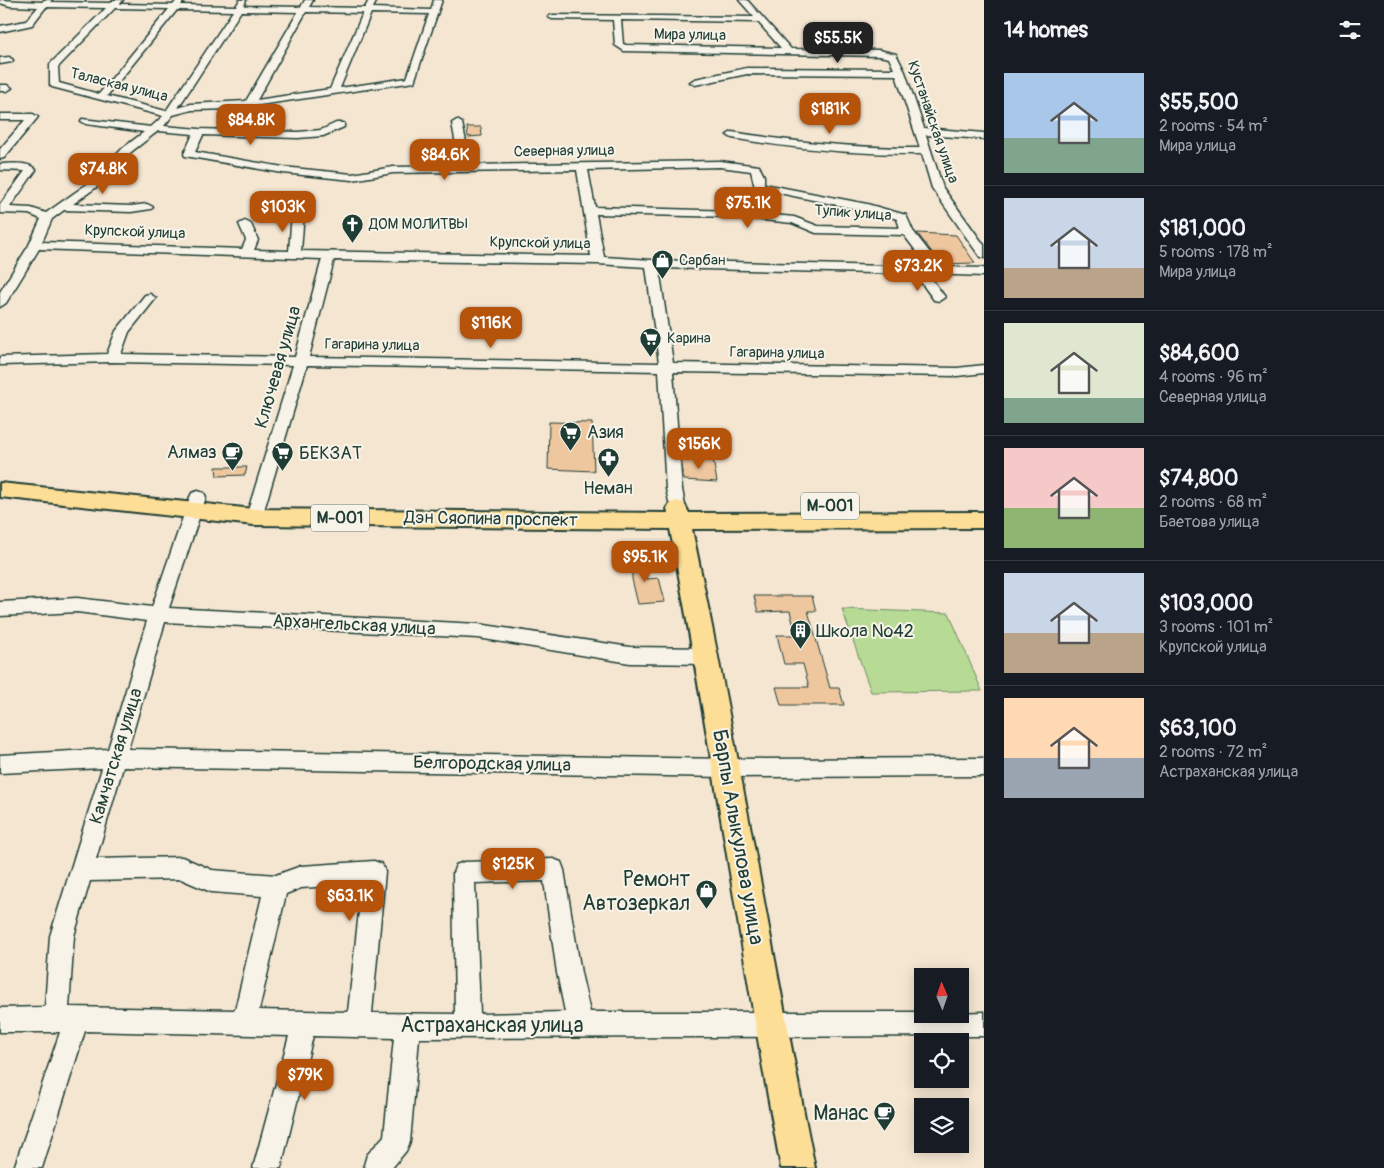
<!DOCTYPE html>
<meta charset="utf-8">
<style>
:root{--surface:#171b24;--page:#20242c;--text:#f1f3f6;--muted:#9ea1a6;--line:#363941;--accent:#b45309}
body{margin:0;font-family:Pangolin,sans-serif;background:var(--page);color:var(--text);height:100vh;display:flex;flex-direction:column;font-size:19px;white-space:nowrap}
*{box-sizing:border-box;margin:0}
p{font-size:16px;color:var(--muted)}
.icon{flex:none;width:28px;height:28px;fill:none;stroke:currentColor;stroke-width:2;stroke-linecap:round;stroke-linejoin:round}
.map{position:relative;flex:1;overflow:hidden}
.panel{display:flex;flex-direction:column;background:var(--surface);width:400px}
.panel>*{flex:none}
.needle{width:32px;rotate:358deg}
.fabs{position:absolute;left:914px;top:968px;display:grid;gap:10px}
.fabs a{display:grid;place-items:center;width:55px;height:55px;border-radius:0px;background:var(--surface);box-shadow:0 2px 12px #0003;font-size:25px}
.price{position:absolute;translate:-50% -42px;padding:0 11px;border-radius:10px;background:var(--accent);color:#fff;font-size:16px;line-height:32px;filter:drop-shadow(0 1px 2px #0008)}
.price::after{content:'';position:absolute;left:50%;top:30px;width:15px;height:11px;margin-left:-8px;background:inherit;clip-path:polygon(0 0,100% 0,50% 100%)}
.price.selected{background:#222;color:#fff}
ul{padding:0;list-style:none}
li{display:flex;align-items:center;gap:15px;height:125px;padding:0 20px}
li+li{border-top:1px solid var(--line)}
li span{display:grid;place-items:center;flex:none;width:140px;height:100px;border-radius:0px;color:#555}
li>.icon{margin-inline-start:auto}
span .icon{width:60px;height:60px;fill:#fffc;stroke-width:1}
li b{font-size:21px}
h2{display:flex;justify-content:space-between;align-items:center;height:60px;padding:0 20px;font-size:21px}
main{display:flex;flex:1;min-height:0}
.map>svg:first-child{display:block}
.green{fill:#b7db95;stroke:#6b8c64}
.building{fill:#efc79f;stroke:#1f3d34}
.lines{fill:none;stroke-linecap:round;stroke-linejoin:round}
.minor-casing{stroke:#1f3d34;stroke-width:3}
.major-casing{stroke:#1f3d34;stroke-width:4}
.minor{fill:#f7f3e8;fill-rule:evenodd}
.major{fill:#fdde96;fill-rule:evenodd}
.labels{text-anchor:middle;dominant-baseline:central;stroke-width:4;stroke-linejoin:round;paint-order:stroke}
.far-street-label{font-size:15px;fill:#1f3d34;stroke:#f7f3e8}
.far-poi-label{font-size:15px;fill:#1f3d34;stroke:#f7f3e8;text-anchor:start}
.shield{fill:#f7f3e8;stroke:#60746a;stroke-width:1}
.shield-label{font-size:16px;font-weight:bold;fill:#1f3d34}
.street-label{font-size:18px;fill:#1f3d34;stroke:#f7f3e8}
.poi-label{font-size:18px;fill:#1f3d34;stroke:#f7f3e8;text-anchor:start}
.near-street-label{font-size:21px;fill:#1f3d34;stroke:#f7f3e8}
.near-poi-label{font-size:21px;fill:#1f3d34;stroke:#f7f3e8;text-anchor:end}
</style>
<main>
<div class="map">
<svg width="984" height="1168" viewBox="0 0 984 1168">
<rect width="100%" height="100%" fill="#f5e6d2"/>
<filter id="ink" filterUnits="userSpaceOnUse"><feTurbulence type="fractalNoise" baseFrequency=".02" numOctaves="2"/><feDisplacementMap in="SourceGraphic" scale="10" xChannelSelector="R" yChannelSelector="G"/><feConvolveMatrix kernelMatrix="1 2 1 2 8 2 1 2 1" color-interpolation-filters="sRGB"/></filter>
<g filter="url(#ink)">
<!-- green -->
<polygon class="green" points="842,609 949,613 982,691 871,692"/>
<!-- building -->
<g class="building">
<polygon points="467,127 481,127 482,136 468,137"/>
<polygon points="917,233 956,235 975,263 941,264"/>
<polygon points="549,422 592,423 594,471 548,469"/>
<polygon points="681,457 713,459 717,482 684,480"/>
<polygon points="216,467 247,467 245,475 217,476"/>
<polygon points="632,556 645,556 647,579 659,578 665,602 638,604 632,579"/>
<polygon points="754,596 812,596 816,611 808,611 830,688 839,688 844,705 781,705 776,687 809,687 803,664 784,664 777,635 796,635 790,611 758,612"/>
</g>
<g class="lines">
<defs>
<g id="minor">
<path d="M 0,0 L 42,2 L 44,0 L 52,0 L 50,2 L 111,3 L 114,0 L 123,0 L 120,4 L 173,5 L 177,0 L 185,0 L 181,5 L 236,6 L 240,0 L 246,0 L 244,6 L 301,7 L 305,0 L 313,0 L 309,7 L 365,8 L 369,0 L 374,0 L 376,2 L 373,8 L 431,10 L 434,0 L 442,0 L 414,82 L 233,109 L 192,110 L 173,115 L 164,126 L 199,129 L 298,132 L 321,130 L 336,123 L 344,123 L 344,127 L 323,136 L 298,138 L 203,135 L 195,152 L 283,167 L 352,174 L 393,167 L 460,166 L 452,123 L 457,120 L 462,123 L 471,165 L 720,161 L 759,166 L 764,176 L 764,184 L 867,204 L 906,215 L 913,231 L 941,267 L 984,268 L 984,276 L 928,274 L 945,297 L 939,301 L 934,300 L 915,274 L 659,268 L 673,363 L 957,368 L 984,365 L 984,373 L 957,376 L 673,372 L 682,489 L 685,506 L 683,510 L 677,512 L 671,510 L 666,489 L 659,371 L 307,365 L 262,517 L 260,521 L 254,523 L 248,521 L 246,517 L 293,365 L 112,362 L 0,365 L 0,357 L 107,354 L 116,331 L 145,295 L 150,294 L 156,298 L 129,332 L 121,354 L 295,357 L 322,259 L 39,249 L 6,303 L 0,307 L 0,292 L 29,245 L 41,219 L 29,214 L 0,213 L 0,205 L 25,171 L 0,170 L 0,164 C 11,164 29,161 36,170 L 10,207 L 31,208 L 46,213 L 90,182 L 123,148 L 144,132 L 86,124 L 81,121 L 82,119 L 151,127 L 163,116 L 52,87 L 50,85 L 50,64 L 106,8 L 46,7 L 32,25 L 0,32 L 0,26 L 26,21 L 38,7 L 10,6 L 0,3 ZM 115,8 L 169,9 L 99,94 L 59,83 L 58,67 ZM 177,10 L 233,11 L 166,111 L 107,96 ZM 241,11 L 298,12 L 246,101 L 191,104 L 178,108 ZM 306,12 L 363,13 L 330,89 L 257,100 ZM 371,13 L 429,14 L 407,78 L 340,88 ZM 158,131 L 193,134 L 184,154 L 185,156 L 283,173 L 352,180 L 393,173 L 577,170 L 591,256 L 301,251 L 304,213 L 298,210 L 292,213 L 289,251 L 254,250 L 258,240 L 251,224 L 245,221 L 239,224 L 246,240 L 242,249 L 42,242 L 52,219 L 64,210 L 131,212 L 151,209 L 153,207 L 147,204 L 131,206 L 73,204 L 98,186 L 131,152 ZM 720,167 L 751,171 L 755,188 L 881,214 L 897,219 L 900,228 L 818,226 L 794,217 L 735,211 L 595,207 L 588,170 ZM 596,214 L 735,217 L 792,223 L 816,233 L 904,235 L 928,267 L 652,260 L 604,257 ZM 334,260 L 598,264 L 646,267 L 659,363 L 309,357 Z"/>
<path d="M 739,0 L 747,0 L 791,49 L 879,50 L 896,54 L 905,72 L 924,128 L 984,133 L 984,139 L 926,135 L 943,188 L 984,245 L 984,258 L 980,257 L 932,188 L 922,154 C 858,154 795,149 732,138 L 727,135 L 732,132 C 794,142 856,148 920,148 L 896,75 L 747,74 L 695,85 L 690,82 L 695,79 L 747,68 L 894,69 L 889,58 L 879,56 L 624,51 L 615,45 L 613,20 L 552,19 L 548,17 L 552,15 L 754,17 ZM 621,20 L 758,22 L 781,48 L 626,45 L 623,44 Z"/>
<polygon points="9,57 13,60 12,62 0,64 0,58"/>
<polygon points="0,85 7,85 12,88 7,91 0,91"/>
<polygon points="0,114 33,114 38,117 4,158 0,159 0,149 25,120 0,120"/>
<path d="M 198,491 L 204,493 L 206,497 L 169,608 L 478,624 L 630,647 L 707,648 L 714,651 L 716,656 L 714,661 L 707,664 L 630,663 L 478,638 L 165,622 L 128,749 L 726,759 L 984,758 L 984,776 L 726,777 L 123,767 L 96,859 L 182,857 L 212,870 L 276,875 L 301,866 L 374,861 L 382,864 L 385,872 L 372,1013 L 455,1014 L 453,873 L 456,865 L 464,862 L 553,859 L 561,862 L 564,870 L 581,973 L 590,1012 L 922,1012 L 922,1014 L 984,1012 L 984,1036 L 419,1038 L 410,1142 L 406,1151 L 392,1168 L 365,1168 L 364,1165 L 367,1155 L 384,1136 L 394,1038 L 313,1036 L 281,1168 L 253,1168 L 289,1036 L 85,1031 L 42,1168 L 14,1168 L 60,1032 L 0,1032 L 0,1008 L 45,1007 L 50,936 L 102,768 L 0,773 L 0,755 L 108,749 L 147,621 L 77,612 L 0,616 L 0,602 L 77,598 L 152,607 L 190,497 L 192,493 ZM 181,879 L 211,892 L 262,896 L 235,1010 L 69,1007 L 74,936 L 90,881 ZM 544,881 L 557,973 L 565,1012 L 480,1014 L 475,883 ZM 362,884 L 348,1012 L 259,1010 L 286,894 L 301,888 Z"/>
</g>
<path id="major" d="M 0,483 L 254,509 L 668,513 L 667,508 L 670,503 L 677,501 L 684,503 L 689,513 L 984,512 L 984,528 L 692,529 C 737,741 772,955 815,1168 L 781,1168 C 741,955 711,741 670,529 L 254,525 L 0,497 Z"/>
</defs>
<!-- minor casing -->
<use href="#minor" class="minor-casing"/>
<!-- major casing -->
<use href="#major" class="major-casing"/>
<!-- minor -->
<use href="#minor" class="minor"/>
<!-- major -->
<use href="#major" class="major"/>
</g>
</g>
<!-- icons -->
<defs>
<symbol id="church-pin" viewBox="-11 -11 22 30"><path d="M0 17L-7.5 6A9.5 9.5 0 1 1 7.5 6Z" fill="#1f3d34" stroke="#f7f3e8"/><path d="M-1.2-6h2.4v3.5h3.3v2.4h-3.3V6h-2.4V-.1h-3.3v-2.4h3.3Z" fill="#fff"/></symbol>
<symbol id="shop-pin" viewBox="-11 -11 22 30"><path d="M0 17L-7.5 6A9.5 9.5 0 1 1 7.5 6Z" fill="#1f3d34" stroke="#f7f3e8"/><path d="M-5-2.5h2.3a2.7 3.5 0 0 1 5.4 0H5L5.5 6h-11ZM-1.5-2.5h3a1.5 2.3 0 0 0-3 0Z" fill="#fff"/></symbol>
<symbol id="supermarket-pin" viewBox="-11 -11 22 30"><path d="M0 17L-7.5 6A9.5 9.5 0 1 1 7.5 6Z" fill="#1f3d34" stroke="#f7f3e8"/><path d="M-6-5.5h2.5l.6 2H6L4.5 2H-2.5L-4.4-4H-6ZM-1.5 3.2a1.3 1.3 0 1 0 .1 0ZM3 3.2a1.3 1.3 0 1 0 .1 0Z" fill="#fff"/></symbol>
<symbol id="cafe-pin" viewBox="-11 -11 22 30"><path d="M0 17L-7.5 6A9.5 9.5 0 1 1 7.5 6Z" fill="#1f3d34" stroke="#f7f3e8"/><path d="M-5.5-4.5H6V0H3Q3 3.5 0 3.5H-2.5Q-5.5 3.5-5.5 0ZM3-3.2v2h1.7v-2ZM-6 4.5H4V6H-6Z" fill="#fff"/></symbol>
<symbol id="pharmacy-pin" viewBox="-11 -11 22 30"><path d="M0 17L-7.5 6A9.5 9.5 0 1 1 7.5 6Z" fill="#1f3d34" stroke="#f7f3e8"/><path d="M-2-6h4v4h4v4h-4v4h-4v-4h-4v-4h4Z" fill="#fff"/></symbol>
<symbol id="building-pin" viewBox="-11 -11 22 30"><path d="M0 17L-7.5 6A9.5 9.5 0 1 1 7.5 6Z" fill="#1f3d34" stroke="#f7f3e8"/><path d="M-4-6H4V6H1V3H-1V6H-4ZM-2.5-4.3h1.7v1.8h-1.7ZM.8-4.3h1.7v1.8H.8ZM-2.5-1h1.7V.8h-1.7ZM.8-1h1.7V.8H.8Z" fill="#fff"/></symbol>
</defs>
<g fill-rule="evenodd">
<use href="#church-pin" x="340" y="212" width="25" height="34"/>
<use href="#shop-pin" x="650" y="248" width="25" height="34"/>
<use href="#supermarket-pin" x="638" y="326" width="25" height="34"/>
<use href="#supermarket-pin" x="558" y="420" width="25" height="34"/>
<use href="#cafe-pin" x="220" y="440" width="25" height="34"/>
<use href="#supermarket-pin" x="270" y="440" width="25" height="34"/>
<use href="#pharmacy-pin" x="596" y="446" width="25" height="34"/>
<use href="#building-pin" x="788" y="618" width="25" height="34"/>
<use href="#shop-pin" x="694" y="878" width="25" height="34"/>
<use href="#cafe-pin" x="872" y="1100" width="25" height="34"/>
</g>
<g class="labels">
<!-- far-street labels -->
<g class="far-street-label">
<text transform="translate(690 35) rotate(1)">Мира улица</text>
<text transform="translate(119 85) rotate(14)">Талаская улица</text>
<text transform="translate(933 122) rotate(71)">Кустанайская улица</text>
<text transform="translate(564 151) rotate(-1)">Северная улица</text>
<text transform="translate(853 213) rotate(4)">Тупик улица</text>
<text transform="translate(135 232) rotate(2)">Крупской улица</text>
<text transform="translate(540 243) rotate(1)">Крупской улица</text>
<text transform="translate(372 345) rotate(1)">Гагарина улица</text>
<text transform="translate(777 353) rotate(1)">Гагарина улица</text>
</g>
<!-- far-poi labels -->
<g class="far-poi-label">
<text x="369" y="224">ДОМ МОЛИТВЫ</text>
<text x="679" y="260">Сарбан</text>
<text x="667" y="338">Карина</text>
</g>
<!-- shield labels -->
<g class="shield">
<rect x="801" y="492.5" width="58" height="27" rx="4"/>
<rect x="311" y="504.5" width="58" height="27" rx="4"/>
</g>
<g class="shield-label">
<text x="830" y="506">M-001</text>
<text x="340" y="518">M-001</text>
</g>
<!-- street labels -->
<g class="street-label">
<text transform="translate(278 367) rotate(-74)">Ключевая улица</text>
<text transform="translate(491 519) rotate(1)">Дэн Сяопина проспект</text>
<text transform="translate(354 625) rotate(3)">Архангельская улица</text>
<text transform="translate(116 756) rotate(-73)">Камчатская улица</text>
<text transform="translate(492 764) rotate(1)">Белгородская улица</text>
</g>
<!-- poi labels -->
<g class="poi-label">
<text x="587" y="432">Азия</text>
<text x="217" y="452" text-anchor="end">Алмаз</text>
<text x="299" y="453">БЕКЗАТ</text>
<text x="608" y="488" text-anchor="middle">Неман</text>
<text x="816" y="631">Школа №42</text>
</g>
<!-- near-street labels -->
<g class="near-street-label">
<text transform="translate(738 837) rotate(80)">Барпы Алыкулова улица</text>
<text x="492" y="1025">Астраханская улица</text>
</g>
<!-- near-poi labels -->
<g class="near-poi-label">
<text x="690" y="879">Ремонт<tspan x="690" dy="24">Автозеркал</tspan></text>
<text x="869" y="1113">Манас</text>
</g>
</g>
</svg>
<div class="fabs">
<a><svg class="needle" viewBox="-14 -14 28 28"><path d="M0-13l5 13h-10z" fill="#e53935"/><path d="M0 13l5-13h-10z" fill="#9ea1a6"/></svg></a>
<a><svg class="icon" aria-label="locate" viewBox="0 0 24 24"><circle cx="12" cy="12" r="6"/><path d="M12 2v4M12 18v4M2 12h4M18 12h4"/></svg></a>
<a><svg class="icon" aria-label="layers" viewBox="0 0 24 24"><path d="M12 4l9 5-9 5-9-5zM3 14l9 5 9-5"/></svg></a>
</div>
<b class="price selected" style="left:838px;top:64px">$55.5K</b>
<b class="price" style="left:830px;top:135px">$181K</b>
<b class="price" style="left:251px;top:146px">$84.8K</b>
<b class="price" style="left:445px;top:181px">$84.6K</b>
<b class="price" style="left:103px;top:195px">$74.8K</b>
<b class="price" style="left:748px;top:229px">$75.1K</b>
<b class="price" style="left:283px;top:233px">$103K</b>
<b class="price" style="left:918px;top:292px">$73.2K</b>
<b class="price" style="left:491px;top:349px">$116K</b>
<b class="price" style="left:699px;top:470px">$156K</b>
<b class="price" style="left:645px;top:583px">$95.1K</b>
<b class="price" style="left:513px;top:890px">$125K</b>
<b class="price" style="left:350px;top:922px">$63.1K</b>
<b class="price" style="left:305px;top:1101px">$79K</b>
</div>
<section class="panel">
<h2>14 homes<svg class="icon" aria-label="filters" viewBox="0 0 24 24"><path d="M4 7h16M4 17h16"/><circle cx="9" cy="7" r="2"/><circle cx="15" cy="17" r="2"/></svg></h2>
<ul>
<li><span style="background:linear-gradient(#a9c7e8 65%,#7fa58c 0)"><svg class="icon" aria-label="home" viewBox="0 0 24 24"><path d="M3 11l9-7 9 7M6 9v11h12V9"/></svg></span><div><b>$55,500</b><p>2 rooms · 54 m²</p><p>Мира улица</p></div></li>
<li><span style="background:linear-gradient(#c9d6e8 70%,#b9a48a 0)"><svg class="icon" aria-label="home" viewBox="0 0 24 24"><path d="M3 11l9-7 9 7M6 9v11h12V9"/></svg></span><div><b>$181,000</b><p>5 rooms · 178 m²</p><p>Мира улица</p></div></li>
<li><span style="background:linear-gradient(#dfe7d0 75%,#7fa58c 0)"><svg class="icon" aria-label="home" viewBox="0 0 24 24"><path d="M3 11l9-7 9 7M6 9v11h12V9"/></svg></span><div><b>$84,600</b><p>4 rooms · 96 m²</p><p>Северная улица</p></div></li>
<li><span style="background:linear-gradient(#f6c9c9 60%,#8fb573 0)"><svg class="icon" aria-label="home" viewBox="0 0 24 24"><path d="M3 11l9-7 9 7M6 9v11h12V9"/></svg></span><div><b>$74,800</b><p>2 rooms · 68 m²</p><p>Баетова улица</p></div></li>
<li><span style="background:linear-gradient(#c9d6e8 60%,#b9a48a 0)"><svg class="icon" aria-label="home" viewBox="0 0 24 24"><path d="M3 11l9-7 9 7M6 9v11h12V9"/></svg></span><div><b>$103,000</b><p>3 rooms · 101 m²</p><p>Крупской улица</p></div></li>
<li><span style="background:linear-gradient(#ffd9b3 60%,#9aa5b1 0)"><svg class="icon" aria-label="home" viewBox="0 0 24 24"><path d="M3 11l9-7 9 7M6 9v11h12V9"/></svg></span><div><b>$63,100</b><p>2 rooms · 72 m²</p><p>Астраханская улица</p></div></li>
</ul>
</section>
</main>
